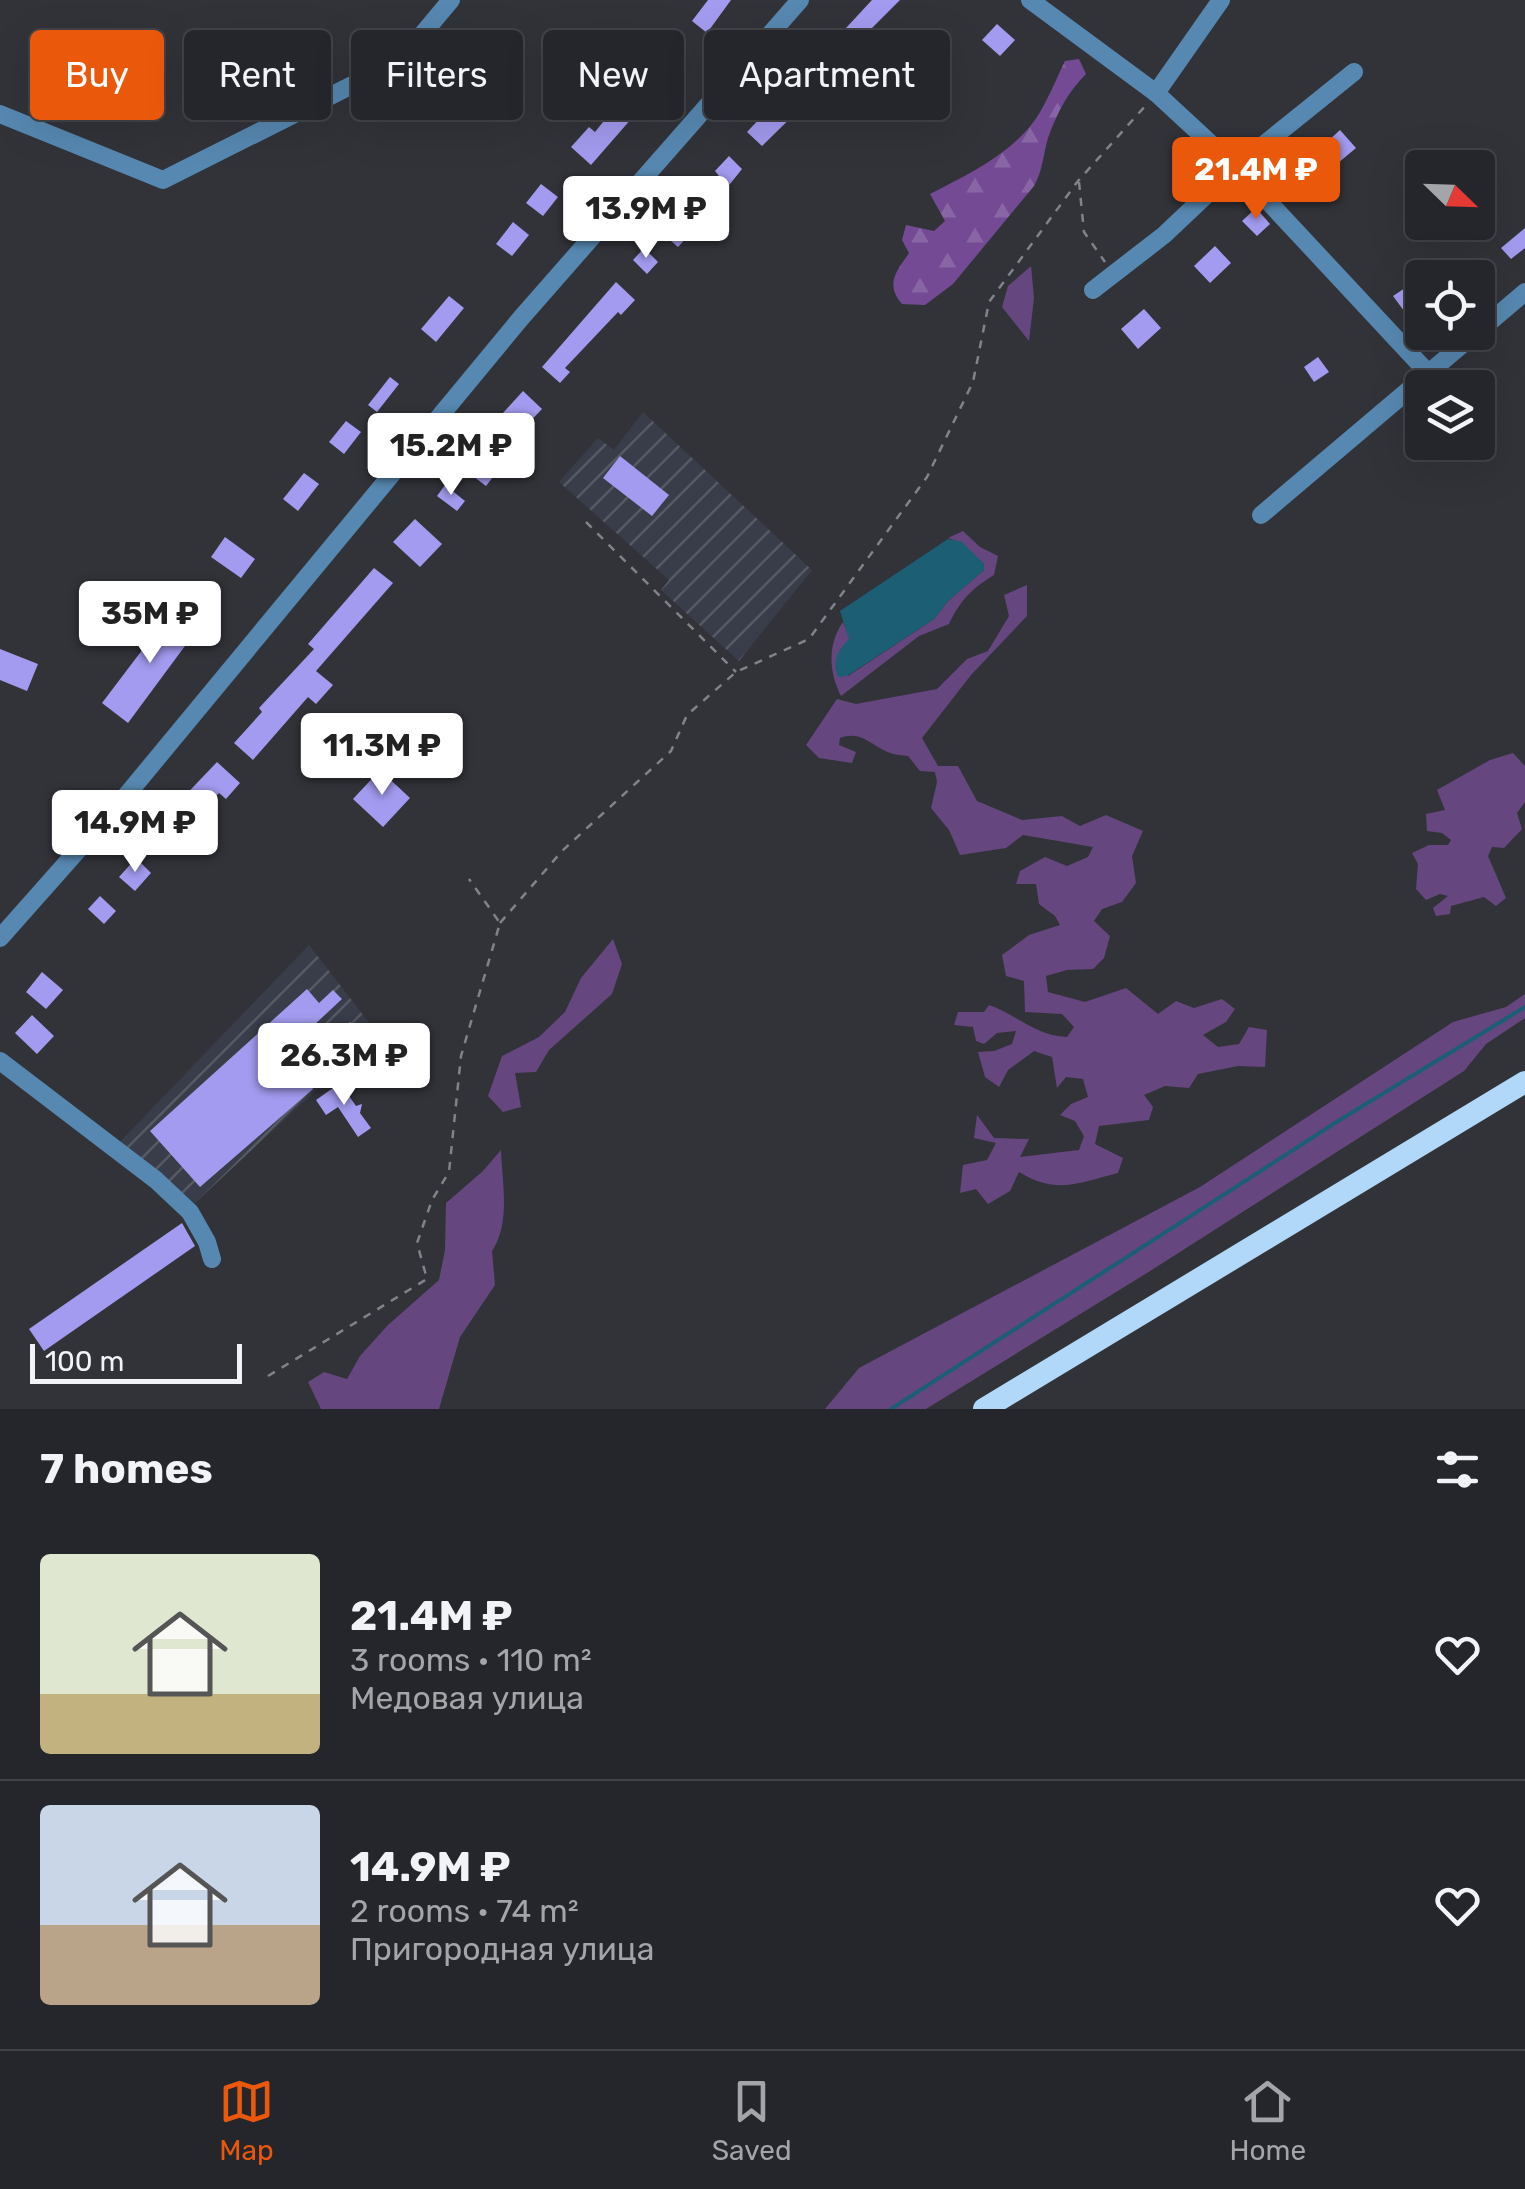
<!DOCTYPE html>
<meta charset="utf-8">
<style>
:root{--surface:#25262b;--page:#313237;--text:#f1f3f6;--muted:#a3a5a9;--line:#424347;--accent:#ea580c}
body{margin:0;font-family:Rubik,sans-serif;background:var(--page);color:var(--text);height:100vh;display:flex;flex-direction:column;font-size:38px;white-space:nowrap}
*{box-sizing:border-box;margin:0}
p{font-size:32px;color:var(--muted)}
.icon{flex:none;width:55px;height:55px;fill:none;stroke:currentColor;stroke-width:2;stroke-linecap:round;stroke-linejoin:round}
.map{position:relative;height:1409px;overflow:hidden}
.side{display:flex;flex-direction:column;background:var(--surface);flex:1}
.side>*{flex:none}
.guide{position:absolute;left:30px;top:30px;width:1000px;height:90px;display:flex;gap:20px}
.needle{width:65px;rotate:113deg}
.buttons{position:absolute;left:1405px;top:150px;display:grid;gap:20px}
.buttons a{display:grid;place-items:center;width:90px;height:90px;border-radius:10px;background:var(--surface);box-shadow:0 10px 40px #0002,0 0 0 2px var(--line);font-size:50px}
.scale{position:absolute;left:30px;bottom:25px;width:212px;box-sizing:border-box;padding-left:10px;border:5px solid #f2f3f7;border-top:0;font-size:28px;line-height:35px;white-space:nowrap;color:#f2f3f7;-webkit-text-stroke:8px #313339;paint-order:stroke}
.price{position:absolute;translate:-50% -85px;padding:0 22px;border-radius:10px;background:#fff;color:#222;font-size:32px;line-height:65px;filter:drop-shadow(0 2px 5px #0008)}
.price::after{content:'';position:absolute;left:50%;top:60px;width:30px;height:22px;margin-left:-15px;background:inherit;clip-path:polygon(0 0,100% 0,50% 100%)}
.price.current{background:var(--accent);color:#fff}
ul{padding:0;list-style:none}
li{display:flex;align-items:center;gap:30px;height:250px;padding:0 40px}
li+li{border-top:2px solid var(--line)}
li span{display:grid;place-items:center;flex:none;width:280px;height:200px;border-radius:10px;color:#555}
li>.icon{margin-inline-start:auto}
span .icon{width:120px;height:120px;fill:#fffc;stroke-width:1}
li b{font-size:42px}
h2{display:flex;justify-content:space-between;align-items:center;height:120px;padding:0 40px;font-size:42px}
.tag{padding:0 35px;border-radius:10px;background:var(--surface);box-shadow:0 10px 40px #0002,0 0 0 2px var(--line);font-size:35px;line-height:90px}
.tag.current{background:var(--accent);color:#fff}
.tab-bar{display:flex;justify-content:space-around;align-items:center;height:140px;border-top:2px solid var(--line);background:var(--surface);font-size:28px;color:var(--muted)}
.tab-bar a{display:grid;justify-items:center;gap:5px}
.tab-bar .current{color:var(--accent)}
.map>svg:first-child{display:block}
.industrial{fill:url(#industrial-furrows)}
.green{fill:#66467f}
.forest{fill:url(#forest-firs)}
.water{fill:#1c5e73}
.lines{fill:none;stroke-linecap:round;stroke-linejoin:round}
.stream{stroke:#1c5e73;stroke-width:4}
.building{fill:#a39bef}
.path{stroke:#828389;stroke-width:2.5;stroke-dasharray:8 8;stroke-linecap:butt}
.minor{stroke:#5788b1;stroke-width:18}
.major{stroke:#b1d8f9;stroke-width:22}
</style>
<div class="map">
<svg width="1525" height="1409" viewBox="0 0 1525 1409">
<defs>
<pattern id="industrial-furrows" width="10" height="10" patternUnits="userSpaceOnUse" patternTransform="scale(2.5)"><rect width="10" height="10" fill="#383d49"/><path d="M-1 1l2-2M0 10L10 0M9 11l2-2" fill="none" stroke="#555a64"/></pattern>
<pattern id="forest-firs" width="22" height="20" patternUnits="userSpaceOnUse" patternTransform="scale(2.5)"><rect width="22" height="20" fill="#744a94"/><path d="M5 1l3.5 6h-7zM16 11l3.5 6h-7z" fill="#8865a4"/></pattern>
</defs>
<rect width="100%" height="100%" fill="#313339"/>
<!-- industrial -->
<g class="industrial">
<polygon points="643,412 812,570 739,661 661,590 669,580 559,482 598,438 614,450"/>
<polygon points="309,945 377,1033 195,1203 119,1143"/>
</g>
<!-- green -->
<g class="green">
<polygon points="1031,266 1034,298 1029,341 1002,307 1008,286"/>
<path d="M 963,531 L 980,547 L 998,556 L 994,575 C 972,588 960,601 949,624 L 919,636 L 841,696 C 829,672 827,645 843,622 L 850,639 L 848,676 L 934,619 L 948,601 L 984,570 L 984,564 L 962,543 L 948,538 Z"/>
<path d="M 1027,585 L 1027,616 L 971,675 L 922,738 L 938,766 L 958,766 L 977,801 L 1022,820 L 1062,816 L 1080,826 L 1106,815 L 1143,831 L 1132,856 L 1136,883 L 1122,902 L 1102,909 L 1094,921 L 1110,936 L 1104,958 L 1093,969 L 1067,970 L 1046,976 L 1048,992 L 1085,1002 L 1126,988 L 1158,1014 L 1176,1001 L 1194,1008 L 1222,999 L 1235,1009 L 1226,1022 L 1203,1035 L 1218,1047 L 1239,1044 L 1249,1027 L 1267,1030 L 1265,1067 L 1238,1066 L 1198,1074 L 1189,1088 L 1165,1086 L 1144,1095 L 1153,1107 L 1149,1120 L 1099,1126 L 1095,1144 L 1123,1158 L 1118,1173 C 1078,1183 1057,1195 1019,1172 L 1010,1191 L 988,1204 L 976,1189 L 960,1193 L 963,1165 L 987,1160 L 996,1143 L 974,1138 L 977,1115 L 994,1138 L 1029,1139 L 1020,1157 L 1079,1150 L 1084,1136 L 1075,1121 L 1060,1115 L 1071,1104 L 1088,1097 L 1083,1079 L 1066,1077 L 1057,1088 L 1052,1057 L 1034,1051 L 1008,1070 L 999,1087 L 985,1077 L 978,1052 L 994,1051 L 1012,1044 L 1016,1031 L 997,1033 L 984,1044 L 976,1041 L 973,1027 L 954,1025 L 958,1012 L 984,1012 L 989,1005 C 1018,1015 1035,1036 1067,1037 L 1074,1027 L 1062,1014 L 1025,1012 L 1024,981 L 1006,976 L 1002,955 L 1029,935 L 1060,925 L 1055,916 L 1039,904 L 1036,884 L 1016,884 L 1020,871 L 1045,857 L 1067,866 L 1088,857 L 1093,847 L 1023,835 L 1006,848 L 960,855 L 949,830 L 931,808 L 937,782 L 935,772 L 920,771 L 908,756 C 902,755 896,755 890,753 C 871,746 862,730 840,738 L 839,745 L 856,752 L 852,763 L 819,758 L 806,745 L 837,699 L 856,704 L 937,689 L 967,659 L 988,651 L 1009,616 L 1004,595 Z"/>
<polygon points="1513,753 1525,766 1525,802 1517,813 1522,829 1504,848 1492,847 1488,856 1506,898 1496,906 1484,897 1451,906 1450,914 1436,916 1433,908 1448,896 1440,894 1426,900 1416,889 1418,864 1412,853 1429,845 1448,845 1451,840 1442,833 1427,831 1426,814 1445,810 1437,790 1490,760"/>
<polygon points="613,939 622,964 612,994 549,1050 536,1072 515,1073 521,1107 503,1112 488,1096 502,1056 539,1037 565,1012 581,978"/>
<polygon points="1525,994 1525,1018 1486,1044 1464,1071 1147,1273 926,1409 825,1409 859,1368 1200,1187 1453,1022 1506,1007"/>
<path d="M 501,1150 C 502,1183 511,1222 492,1251 L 495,1285 L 460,1337 L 439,1409 L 321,1409 L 308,1382 L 324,1372 L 347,1379 L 360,1356 L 388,1325 L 439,1280 L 445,1250 L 446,1203 L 483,1171 Z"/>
</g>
<!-- forest -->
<path class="forest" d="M 1079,59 L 1086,74 C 1067,93 1057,113 1048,138 C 1043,155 1043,170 1034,186 L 953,284 L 925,305 L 902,304 C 885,284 896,272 909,253 L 902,240 L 906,225 L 934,231 L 945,221 L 930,194 C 968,174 1012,154 1037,117 C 1048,100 1056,79 1065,61 Z"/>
<!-- water -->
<path class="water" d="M 948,539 L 962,542 L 984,564 L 984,570 L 948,601 L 934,619 L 847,676 L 838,677 C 832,659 838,651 849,639 L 840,611 Z"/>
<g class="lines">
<!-- stream -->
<polyline class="stream" points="891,1409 1338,1121 1525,1007"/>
</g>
<!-- building -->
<g class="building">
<polygon points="708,0 731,0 707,33 692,21"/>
<polygon points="872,0 900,0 860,40 846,28"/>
<polygon points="997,24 1015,40 1000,56 982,40"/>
<polygon points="669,50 682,60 650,99 637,89"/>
<polygon points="820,55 835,68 809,96 811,98 762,146 747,132"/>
<polygon points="616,106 632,118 591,165 571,147 589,127 595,132"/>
<polygon points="1340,130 1356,148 1313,184 1299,168"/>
<polygon points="729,156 742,169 710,209 698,199 719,176 715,171"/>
<polygon points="541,184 558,197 543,216 526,203"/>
<polygon points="1256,208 1270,224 1257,236 1242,221"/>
<polygon points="674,221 689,235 678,247 662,233"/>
<polygon points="513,222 529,235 512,256 496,244"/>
<polygon points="1525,228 1525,248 1511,259 1501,248"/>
<polygon points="1215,246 1231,263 1210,283 1194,266"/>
<polygon points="644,248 658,262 647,274 633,260"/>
<polygon points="616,282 635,300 621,315 618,312 565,368 570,372 560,383 542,367"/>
<polygon points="1411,284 1422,305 1407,315 1393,296"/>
<polygon points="449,296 464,308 436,342 421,329"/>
<polygon points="1144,309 1161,328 1138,349 1121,329"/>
<polygon points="1318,357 1329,372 1314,382 1304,367"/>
<polygon points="390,377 399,384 377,412 368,405"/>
<polygon points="523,391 542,409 521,431 502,414"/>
<polygon points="346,421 361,432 344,454 329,442"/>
<polygon points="482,448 503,464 486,486 465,470"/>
<polygon points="620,456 669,495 652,516 603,478"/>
<polygon points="304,473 319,484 298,511 283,499"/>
<polygon points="445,485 465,501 457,511 437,496"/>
<polygon points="415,519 442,544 420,567 393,542"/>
<polygon points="225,537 255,559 241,578 211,557"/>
<polygon points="374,568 393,583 316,671 333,685 316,704 308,697 253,760 234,743 262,712 259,708 314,649 308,644"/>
<polygon points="174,608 199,627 128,723 102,703"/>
<polygon points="0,649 38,664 27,691 0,680"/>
<polygon points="217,762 240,783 226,799 219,793 193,821 176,805"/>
<polygon points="380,770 410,798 383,827 353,799"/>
<polygon points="136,858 151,873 135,891 119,877"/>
<polygon points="100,896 116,911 104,924 88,909"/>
<polygon points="42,972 63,990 46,1009 26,992"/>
<polygon points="307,989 319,1003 333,990 342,999 269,1067 280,1080 294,1068 313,1089 200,1187 150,1131"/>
<polygon points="32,1015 54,1036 37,1054 15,1033"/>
<polygon points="350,1022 359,1032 334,1054 324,1043"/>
<polygon points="340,1083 356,1106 362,1104 360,1113 371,1128 358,1137 338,1107 326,1115 316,1100"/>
<polygon points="182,1223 195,1246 44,1351 29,1329"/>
</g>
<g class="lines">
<!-- path -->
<g class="path">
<polyline points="1079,182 1084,232 1105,262"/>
<polyline points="586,522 736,672"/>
<polyline points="500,923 562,851 671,751 687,715 736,672 809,639 927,477 973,382 989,302 1078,181 1147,104"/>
<polyline points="268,1376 427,1279 417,1243 432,1200 449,1172 461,1056 500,923 469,879"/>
</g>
<!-- minor -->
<g class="minor">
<polyline points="1030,0 1156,93 1236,167 1429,374"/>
<polyline points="1156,93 1221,0"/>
<polyline points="0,114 163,180 400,61 451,0"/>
<polyline points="1093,290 1164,235 1236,167 1354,72"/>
<polyline points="1478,332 1525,292"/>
<polyline points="1261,515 1477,332"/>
<polyline points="0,938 125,797 521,318 800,0"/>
<polyline points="0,1061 156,1180 190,1212 207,1242 212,1259"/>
</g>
<!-- major -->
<polyline class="major" points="984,1409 1525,1082"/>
</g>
</svg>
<div class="buttons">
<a><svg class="needle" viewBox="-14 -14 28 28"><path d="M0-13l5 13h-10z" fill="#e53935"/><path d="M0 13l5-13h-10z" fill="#a3a5a9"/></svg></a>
<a><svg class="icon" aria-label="locate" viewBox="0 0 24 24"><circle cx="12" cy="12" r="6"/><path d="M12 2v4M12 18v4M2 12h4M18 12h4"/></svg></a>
<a><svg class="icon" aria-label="layers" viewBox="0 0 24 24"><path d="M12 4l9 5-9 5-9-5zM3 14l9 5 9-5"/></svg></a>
</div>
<div class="scale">100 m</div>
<b class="price current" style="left:1256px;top:222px">21.4M ₽</b>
<b class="price" style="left:646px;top:261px">13.9M ₽</b>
<b class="price" style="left:451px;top:498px">15.2M ₽</b>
<b class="price" style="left:150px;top:666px">35M ₽</b>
<b class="price" style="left:382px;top:798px">11.3M ₽</b>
<b class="price" style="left:135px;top:875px">14.9M ₽</b>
<b class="price" style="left:344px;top:1108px">26.3M ₽</b>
<div class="guide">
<a class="tag current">Buy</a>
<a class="tag">Rent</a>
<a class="tag">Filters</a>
<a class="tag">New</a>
<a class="tag">Apartment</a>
</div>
</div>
<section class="side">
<h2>7 homes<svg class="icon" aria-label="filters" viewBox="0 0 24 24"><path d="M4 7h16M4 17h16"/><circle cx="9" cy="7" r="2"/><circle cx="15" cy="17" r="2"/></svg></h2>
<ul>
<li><span style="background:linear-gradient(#dfe7d0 70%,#c2b280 0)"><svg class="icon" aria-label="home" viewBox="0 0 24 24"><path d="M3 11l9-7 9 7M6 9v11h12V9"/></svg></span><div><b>21.4M ₽</b><p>3 rooms · 110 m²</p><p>Медовая улица</p></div><svg class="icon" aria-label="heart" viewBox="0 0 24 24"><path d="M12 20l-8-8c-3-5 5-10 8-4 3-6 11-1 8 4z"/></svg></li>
<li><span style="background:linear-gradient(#c9d6e8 60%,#b9a48a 0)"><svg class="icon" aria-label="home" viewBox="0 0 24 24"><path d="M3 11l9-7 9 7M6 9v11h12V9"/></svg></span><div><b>14.9M ₽</b><p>2 rooms · 74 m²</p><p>Пригородная улица</p></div><svg class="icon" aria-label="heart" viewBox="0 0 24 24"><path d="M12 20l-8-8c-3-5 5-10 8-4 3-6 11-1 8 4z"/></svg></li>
</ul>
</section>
<nav class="tab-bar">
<a class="current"><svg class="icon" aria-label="map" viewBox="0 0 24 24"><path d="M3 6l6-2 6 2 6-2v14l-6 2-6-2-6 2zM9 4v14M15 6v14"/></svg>Map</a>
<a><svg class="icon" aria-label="saved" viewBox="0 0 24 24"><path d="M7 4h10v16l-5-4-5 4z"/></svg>Saved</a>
<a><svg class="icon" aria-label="home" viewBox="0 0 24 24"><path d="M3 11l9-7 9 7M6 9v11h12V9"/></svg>Home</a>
</nav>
